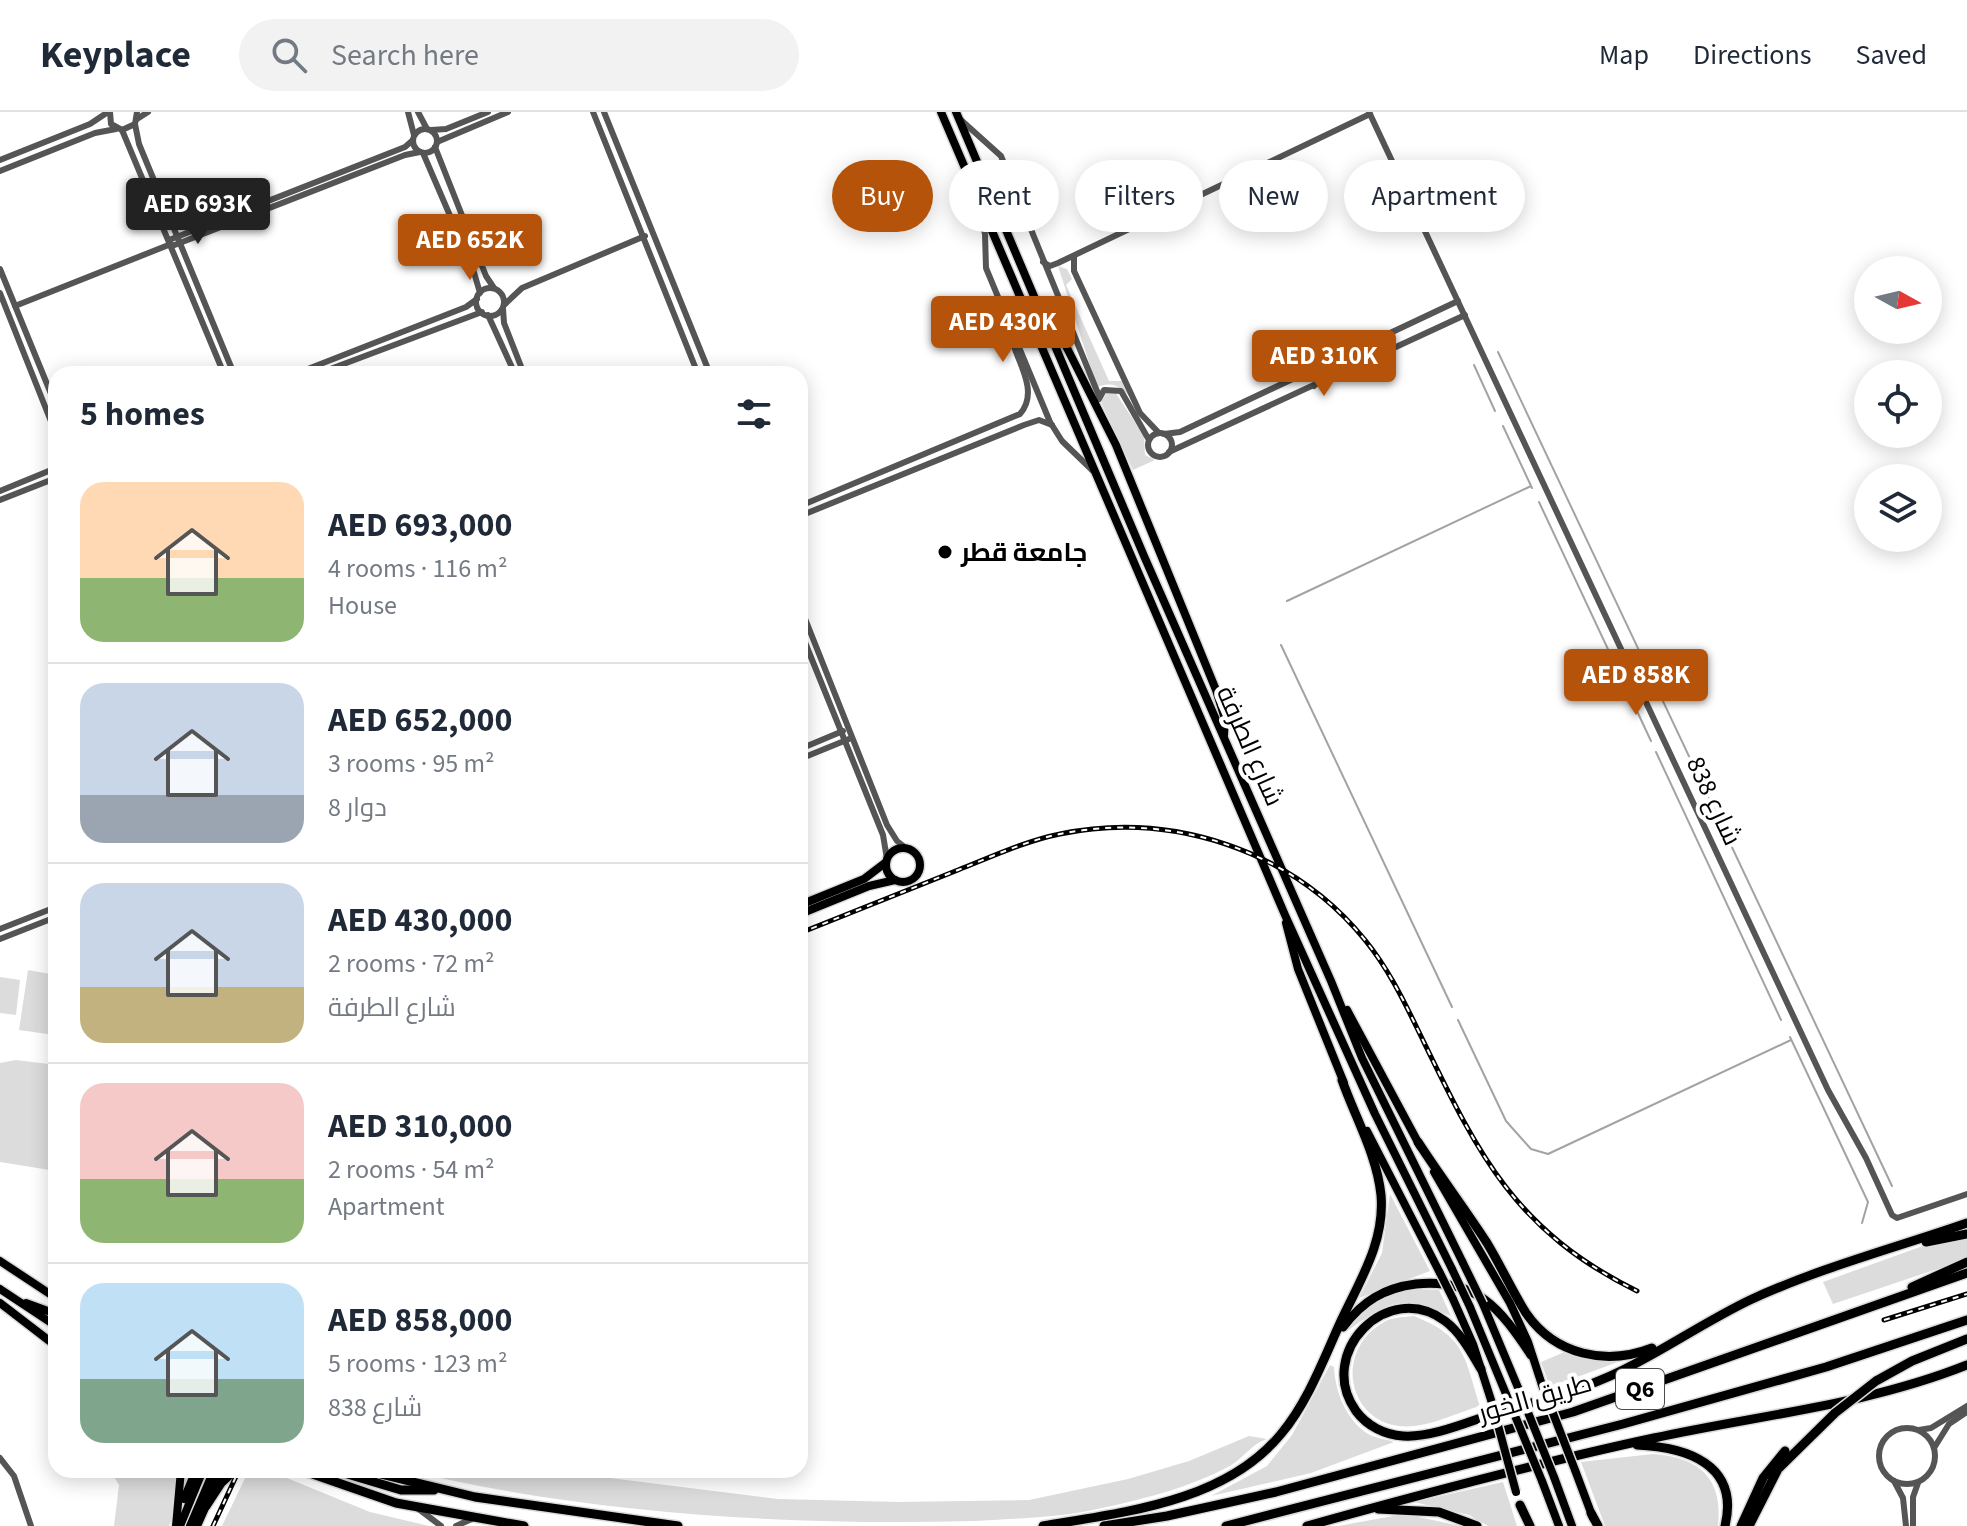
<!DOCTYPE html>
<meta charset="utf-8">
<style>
:root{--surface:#fff;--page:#f2f2f3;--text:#1f2937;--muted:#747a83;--line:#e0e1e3;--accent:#b45309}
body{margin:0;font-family:"Source Sans 3",Cairo,sans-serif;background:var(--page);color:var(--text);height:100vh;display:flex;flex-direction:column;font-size:30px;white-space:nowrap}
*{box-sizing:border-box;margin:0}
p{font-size:26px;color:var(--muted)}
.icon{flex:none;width:44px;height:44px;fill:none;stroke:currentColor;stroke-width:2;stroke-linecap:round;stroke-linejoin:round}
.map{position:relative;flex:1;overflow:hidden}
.sheet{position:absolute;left:48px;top:254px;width:760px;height:1112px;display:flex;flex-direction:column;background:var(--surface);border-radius:24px;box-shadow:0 4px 20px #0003}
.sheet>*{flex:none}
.top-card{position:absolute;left:832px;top:48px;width:760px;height:72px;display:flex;gap:16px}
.needle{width:52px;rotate:98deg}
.controls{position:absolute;left:1854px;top:144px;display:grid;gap:16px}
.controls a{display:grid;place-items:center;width:88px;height:88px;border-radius:50%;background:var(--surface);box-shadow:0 4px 20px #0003;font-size:40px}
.price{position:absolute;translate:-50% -68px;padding:0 18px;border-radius:8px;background:var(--accent);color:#fff;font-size:26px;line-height:52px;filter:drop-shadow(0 2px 4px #0008)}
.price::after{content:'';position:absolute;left:50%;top:48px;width:24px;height:18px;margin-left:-12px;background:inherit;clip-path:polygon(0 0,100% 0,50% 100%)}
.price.selected{background:#222;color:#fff}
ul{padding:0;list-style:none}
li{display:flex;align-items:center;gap:24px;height:200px;padding:0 32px}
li+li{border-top:2px solid var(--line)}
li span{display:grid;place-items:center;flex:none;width:224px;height:160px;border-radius:24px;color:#555}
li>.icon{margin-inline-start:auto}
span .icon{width:96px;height:96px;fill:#fffc;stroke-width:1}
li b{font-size:34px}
h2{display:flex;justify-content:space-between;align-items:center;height:96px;padding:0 32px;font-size:34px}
.tag{padding:0 28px;border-radius:36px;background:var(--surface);box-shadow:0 4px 20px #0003;font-size:28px;line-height:72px}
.tag.selected{background:var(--accent);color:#fff}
header{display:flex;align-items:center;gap:48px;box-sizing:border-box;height:112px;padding:0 40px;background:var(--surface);border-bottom:2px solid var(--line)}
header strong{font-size:38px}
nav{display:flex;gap:44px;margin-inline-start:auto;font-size:28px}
.search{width:560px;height:72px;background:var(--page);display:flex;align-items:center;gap:20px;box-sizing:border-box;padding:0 28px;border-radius:44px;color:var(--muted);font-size:30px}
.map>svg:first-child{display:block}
.green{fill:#dcdcdc}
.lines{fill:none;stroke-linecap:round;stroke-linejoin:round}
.stream{stroke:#a3a3a3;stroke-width:2}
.major-casing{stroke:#dbdbdb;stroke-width:11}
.highway-casing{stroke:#dbdbdb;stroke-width:12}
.minor{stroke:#555;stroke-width:6}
.major{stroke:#000;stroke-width:8}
.highway{stroke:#000;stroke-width:9}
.rail-casing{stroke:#000;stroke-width:5}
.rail{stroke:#fff;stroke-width:2;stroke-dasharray:6;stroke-linecap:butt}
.major-bridge-casing{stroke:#dbdbdb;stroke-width:11;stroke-linecap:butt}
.highway-bridge-casing{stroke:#dbdbdb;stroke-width:12;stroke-linecap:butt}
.major-bridge{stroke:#000;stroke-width:8}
.highway-bridge{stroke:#000;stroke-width:9}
.poi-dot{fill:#000;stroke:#fff;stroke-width:3}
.labels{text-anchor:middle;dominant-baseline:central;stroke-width:8;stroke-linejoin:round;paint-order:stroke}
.shield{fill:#fff;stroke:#4c4c4c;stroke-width:2}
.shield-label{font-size:24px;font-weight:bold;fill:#000}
.poi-label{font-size:26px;font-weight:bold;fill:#000;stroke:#fff;text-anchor:start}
.street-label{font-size:26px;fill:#000;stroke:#fff}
</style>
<header>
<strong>Keyplace</strong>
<div class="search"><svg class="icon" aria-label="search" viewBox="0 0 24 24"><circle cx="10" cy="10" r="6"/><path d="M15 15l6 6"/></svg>Search here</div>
<nav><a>Map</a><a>Directions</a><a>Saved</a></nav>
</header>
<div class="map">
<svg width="1967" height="1414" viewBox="0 0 1967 1414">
<rect width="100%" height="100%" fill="#fff"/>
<!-- green -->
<g class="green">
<path d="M 1058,154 L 1067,157 L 1072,167 L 1066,173 L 1109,269 L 1123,269 L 1132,287 C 1122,277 1115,268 1097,275 Z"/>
<polygon points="1108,279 1115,280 1144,324 1145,343 1155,348 1133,358 1101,290"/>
<polygon points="28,858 56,863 55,923 19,918"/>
<polygon points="0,865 20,868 16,903 0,901"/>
<polygon points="51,938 56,939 56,1059 0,1050 0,951 16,948 49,952"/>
<polygon points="1390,1082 1430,1159 1359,1186 1382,1141"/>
<polygon points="1967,1118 1967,1147 1833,1192 1823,1170"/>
<path d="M 1410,1177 L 1439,1178 L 1451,1204 C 1398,1183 1392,1187 1346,1220 C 1365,1197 1382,1184 1410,1177 Z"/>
<path d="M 1414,1204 C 1466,1225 1464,1244 1480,1294 C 1459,1300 1435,1312 1414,1314 C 1351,1321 1329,1241 1384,1210 C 1392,1205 1405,1205 1414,1204 Z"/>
<polygon points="1567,1239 1626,1247 1550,1275 1541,1250"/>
<path d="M 1330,1253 L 1334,1255 C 1335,1279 1346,1308 1368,1322 C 1375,1326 1386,1327 1394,1330 L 1311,1361 L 1211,1384 L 1267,1354 L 1292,1323 Z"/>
<path d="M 1249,1324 L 1267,1327 C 1251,1332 1243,1347 1228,1355 C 1190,1375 1145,1387 1102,1396 C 1062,1406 1017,1406 976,1409 C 789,1414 587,1402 405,1358 L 546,1358 L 778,1387 L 898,1390 L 1029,1388 L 1128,1367 L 1189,1349 Z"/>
<path d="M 1653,1342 C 1700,1345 1723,1367 1718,1414 L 1605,1414 L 1581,1350 Z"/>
<polygon points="110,1358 190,1358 169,1414 114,1414 119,1373"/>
<polygon points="258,1358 277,1362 370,1400 429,1414 222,1414 248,1360"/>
<polygon points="1503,1370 1517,1414 1488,1414 1469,1403 1414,1390"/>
<polygon points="1404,1402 1461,1414 1338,1414"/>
</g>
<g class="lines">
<!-- stream -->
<g class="stream">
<polyline points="1498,240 1892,1074"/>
<polyline points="1474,253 1495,299"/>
<polyline points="1503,314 1532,376"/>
<polyline points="1539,390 1651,629"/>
<polyline points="1287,489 1531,374"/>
<polyline points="1281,533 1452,895"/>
<polyline points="1656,640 1781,908"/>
<polyline points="1458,908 1506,1009 1531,1037 1548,1042 1791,928"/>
<polyline points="1790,925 1868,1090 1862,1111"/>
</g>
<defs>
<g id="major">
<polyline points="941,0 1285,803 1375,1002 1452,1157"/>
<polyline points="956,0 1144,444 1331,869 1362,946 1463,1151"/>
<polyline points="1049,217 1066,234 1116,333 1216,578 1225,607 1224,623"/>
<circle cx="903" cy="753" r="17"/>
<polyline points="800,793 864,767 885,751"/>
<polyline points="800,802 869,774 895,768"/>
<polyline points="1286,811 1298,857 1344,971"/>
<polyline points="1347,898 1420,1034"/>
<polyline points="1367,1019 1440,1161"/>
<polyline points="1434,1060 1510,1191 1528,1230 1542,1273"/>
<polyline points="0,1149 56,1186"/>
<polyline points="0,1177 56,1214"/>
<polyline points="1453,1187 1473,1232 1492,1291"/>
<polyline points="0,1191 56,1234"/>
<polyline points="26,1191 56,1202"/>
<polyline points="1483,1192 1519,1278"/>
<polyline points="1470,1195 1506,1282"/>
<polyline points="1575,1358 1593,1406"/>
<polyline points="1554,1365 1572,1414"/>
<polyline points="1542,1369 1559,1414"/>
<polyline points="184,1387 196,1358"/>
<polyline points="176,1414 181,1358"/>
<polyline points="180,1414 203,1358"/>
<polyline points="190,1414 214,1358"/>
<polyline points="197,1414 222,1358"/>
</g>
<g id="highway">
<path d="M 1418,1030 C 1440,1064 1465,1097 1487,1131 C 1501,1154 1512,1179 1526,1201 C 1555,1243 1606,1254 1652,1236"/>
<polyline points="1926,1130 1967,1122"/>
<polyline points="1912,1175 1967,1150"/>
<path d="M 1343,1215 C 1363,1189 1384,1176 1416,1172 C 1476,1166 1500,1196 1531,1243"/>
<path d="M 1481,1257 C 1471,1240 1461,1221 1445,1209 C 1387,1166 1315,1242 1356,1299 C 1367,1314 1385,1323 1403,1324 C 1434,1326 1472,1308 1502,1299 C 1543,1288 1585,1277 1623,1258 C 1666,1237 1706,1209 1750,1188 C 1819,1156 1895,1136 1967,1111"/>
<polyline points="1876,1269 1912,1249 1967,1227"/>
<path d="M 1637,1333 C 1686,1335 1740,1352 1725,1414"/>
<polyline points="301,1358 396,1391 524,1414"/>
<polyline points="334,1358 401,1378 434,1378"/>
<polyline points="364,1358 475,1385 678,1414"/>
<polyline points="1520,1393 1530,1414"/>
<polyline points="206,1394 221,1371 235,1358"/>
<polyline points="1378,1397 1439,1400 1477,1414"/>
<polyline points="1591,1401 1598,1414"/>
<path d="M 1043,1414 C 1125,1400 1225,1390 1281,1322 C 1308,1290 1324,1246 1341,1209 C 1360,1168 1385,1130 1381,1083 C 1377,1043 1355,1005 1342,968"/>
<polyline points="1104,1414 1167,1404 1276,1380 1573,1300 1967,1161"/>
<polyline points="1226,1414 1623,1312 1826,1255 1967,1208"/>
<path d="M 1307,1414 C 1422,1382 1537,1351 1654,1326 C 1759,1303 1867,1293 1967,1253"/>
<polyline points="1741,1414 1763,1366 1785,1339"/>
<polyline points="1749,1414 1778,1357 1835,1301"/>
</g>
</defs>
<!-- major casing -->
<use href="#major" class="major-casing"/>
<!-- highway casing -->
<use href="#highway" class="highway-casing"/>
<!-- minor -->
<g class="minor">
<polyline points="110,0 111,12 122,18 135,12 137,0"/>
<polyline points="408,0 414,23"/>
<polyline points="418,0 427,17"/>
<polyline points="593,0 698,262"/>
<polyline points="604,0 710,262"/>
<polyline points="1369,0 1828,978 1866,1046 1892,1103 1897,1106 1967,1082"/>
<polyline points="137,7 148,0"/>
<polyline points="961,8 1001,44 1099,284"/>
<polyline points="135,12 139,32 234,262"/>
<circle cx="425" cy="29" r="12"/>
<polyline points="122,18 224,262"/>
<polyline points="431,18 446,17 488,0"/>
<polyline points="437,30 508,0"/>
<polyline points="435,35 486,164 494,176"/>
<polyline points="423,41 473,157 480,181"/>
<polyline points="0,48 90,12 108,0"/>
<polyline points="0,59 95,21 116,17"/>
<polyline points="977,88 985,122 986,156 1050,310 1062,329 1092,358"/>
<polyline points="169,128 405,35 413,28"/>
<polyline points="172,134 405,43 420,40"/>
<polyline points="1074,145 1074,159 1140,301 1159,321"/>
<polyline points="1043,150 1050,154 1058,151 1370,2"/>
<polyline points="0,157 56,294"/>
<circle cx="490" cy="190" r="14"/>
<polyline points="0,181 56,322"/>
<polyline points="504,193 522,176 645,124"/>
<polyline points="15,194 171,132"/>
<polyline points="503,197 504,211 524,262"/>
<polyline points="488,203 515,262"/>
<polyline points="295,262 466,195 477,187"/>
<polyline points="317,262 482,200"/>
<polyline points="1314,274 1323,262 1363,240 1364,234"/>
<polyline points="1099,287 1104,278 1121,279 1149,328"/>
<circle cx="1160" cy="333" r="12"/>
<polyline points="1164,322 1180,320 1458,189"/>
<polyline points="1169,340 1465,203"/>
<polyline points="0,379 56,356"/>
<polyline points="0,388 56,366"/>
<path d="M 800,394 L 1020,302 C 1043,276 1009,240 1008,211"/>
<polyline points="800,404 1024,313 1039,308 1052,313"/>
<polyline points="800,494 887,713 897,729 907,737"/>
<polyline points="800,518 883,723 887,747"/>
<polyline points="800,637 843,619"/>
<polyline points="800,647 849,627"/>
<polyline points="0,817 56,795"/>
<polyline points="0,827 56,805"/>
<circle cx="1907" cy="1344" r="28"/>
<polyline points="1919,1318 1931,1316 1967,1294"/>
<polyline points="1934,1336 1949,1312 1967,1300"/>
<polyline points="0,1346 14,1364 31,1414"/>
<polyline points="1894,1369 1903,1386 1906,1414"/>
<polyline points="416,1395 441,1414"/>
<polyline points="456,1414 474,1406"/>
<polyline points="1913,1414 1913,1385 1918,1371"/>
</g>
<!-- major -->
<use href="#major" class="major"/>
<!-- highway -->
<use href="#highway" class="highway"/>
<defs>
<g id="rail">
<path d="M 800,821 C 853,800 905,779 958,758 C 991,745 1025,729 1060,722 C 1172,699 1292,738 1365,828 C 1387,855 1402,885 1417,916 C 1476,1037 1510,1116 1637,1179"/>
<polyline points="1884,1208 1967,1182"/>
<polyline points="213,1414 239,1358"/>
</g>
</defs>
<!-- rail casing -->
<use href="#rail" class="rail-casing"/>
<!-- rail -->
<use href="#rail" class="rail"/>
<defs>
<g id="major-bridge">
<polyline points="1463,1151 1483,1192"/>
<polyline points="1452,1157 1470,1195"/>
<polyline points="1440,1161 1453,1187"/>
<polyline points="1542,1273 1575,1358"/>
<polyline points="1519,1278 1554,1365"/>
<polyline points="1506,1282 1542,1369"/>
<polyline points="1492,1291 1516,1380"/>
</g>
<polyline id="highway-bridge" points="1835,1301 1876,1269"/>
</defs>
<!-- major-bridge casing -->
<use href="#major-bridge" class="major-bridge-casing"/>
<!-- highway-bridge casing -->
<use href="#highway-bridge" class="highway-bridge-casing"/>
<!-- major-bridge -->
<use href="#major-bridge" class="major-bridge"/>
<!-- highway-bridge -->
<use href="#highway-bridge" class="highway-bridge"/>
</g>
<!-- markers -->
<circle class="poi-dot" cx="945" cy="440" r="8"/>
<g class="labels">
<!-- shield labels -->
<rect class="shield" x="1616" y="1257" width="48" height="40" rx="6"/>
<g class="shield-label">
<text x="1640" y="1277">Q6</text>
</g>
<!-- poi labels -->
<g class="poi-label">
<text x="961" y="440">جامعة قطر</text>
</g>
<!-- street labels -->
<g class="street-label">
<text transform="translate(1250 634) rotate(66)">شارع الطرفة</text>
<text transform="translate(1714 689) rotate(65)">شارع 838</text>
<text transform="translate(1535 1286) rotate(-16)">طريق الخور</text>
</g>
</g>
</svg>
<div class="controls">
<a><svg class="needle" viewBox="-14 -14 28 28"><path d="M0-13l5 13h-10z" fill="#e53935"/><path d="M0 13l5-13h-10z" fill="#747a83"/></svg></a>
<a><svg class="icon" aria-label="locate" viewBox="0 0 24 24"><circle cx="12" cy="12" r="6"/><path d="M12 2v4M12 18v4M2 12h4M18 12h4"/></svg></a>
<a><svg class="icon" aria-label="layers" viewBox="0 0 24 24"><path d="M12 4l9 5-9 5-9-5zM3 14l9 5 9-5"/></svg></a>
</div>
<b class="price selected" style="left:198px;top:134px">AED 693K</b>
<b class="price" style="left:470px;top:170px">AED 652K</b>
<b class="price" style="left:1003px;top:252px">AED 430K</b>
<b class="price" style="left:1324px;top:286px">AED 310K</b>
<b class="price" style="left:1636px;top:605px">AED 858K</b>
<div class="top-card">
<a class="tag selected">Buy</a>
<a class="tag">Rent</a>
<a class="tag">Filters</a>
<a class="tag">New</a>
<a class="tag">Apartment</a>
</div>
<section class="sheet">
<h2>5 homes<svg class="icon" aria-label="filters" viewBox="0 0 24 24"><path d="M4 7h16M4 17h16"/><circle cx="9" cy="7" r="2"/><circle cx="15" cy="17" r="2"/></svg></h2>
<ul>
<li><span style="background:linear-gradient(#ffd9b3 60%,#8fb573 0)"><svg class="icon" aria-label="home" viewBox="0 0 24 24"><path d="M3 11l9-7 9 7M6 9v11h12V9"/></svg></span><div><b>AED 693,000</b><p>4 rooms · 116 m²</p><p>House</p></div></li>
<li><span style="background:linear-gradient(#c9d6e8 70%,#9aa5b1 0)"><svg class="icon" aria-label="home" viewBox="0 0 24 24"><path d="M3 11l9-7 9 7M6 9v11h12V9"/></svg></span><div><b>AED 652,000</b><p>3 rooms · 95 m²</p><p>دوار 8</p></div></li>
<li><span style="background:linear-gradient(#c9d6e8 65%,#c2b280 0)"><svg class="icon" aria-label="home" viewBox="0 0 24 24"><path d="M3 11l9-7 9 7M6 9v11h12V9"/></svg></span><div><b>AED 430,000</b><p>2 rooms · 72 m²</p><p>شارع الطرفة</p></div></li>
<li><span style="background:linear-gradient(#f6c9c9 60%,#8fb573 0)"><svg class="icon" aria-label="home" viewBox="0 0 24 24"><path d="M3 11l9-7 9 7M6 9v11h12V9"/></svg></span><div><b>AED 310,000</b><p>2 rooms · 54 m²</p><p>Apartment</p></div></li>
<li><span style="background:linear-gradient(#bfe0f5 60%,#7fa58c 0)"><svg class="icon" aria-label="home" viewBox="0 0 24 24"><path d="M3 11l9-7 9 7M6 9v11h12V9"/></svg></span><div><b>AED 858,000</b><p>5 rooms · 123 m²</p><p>شارع 838</p></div></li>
</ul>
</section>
</div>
